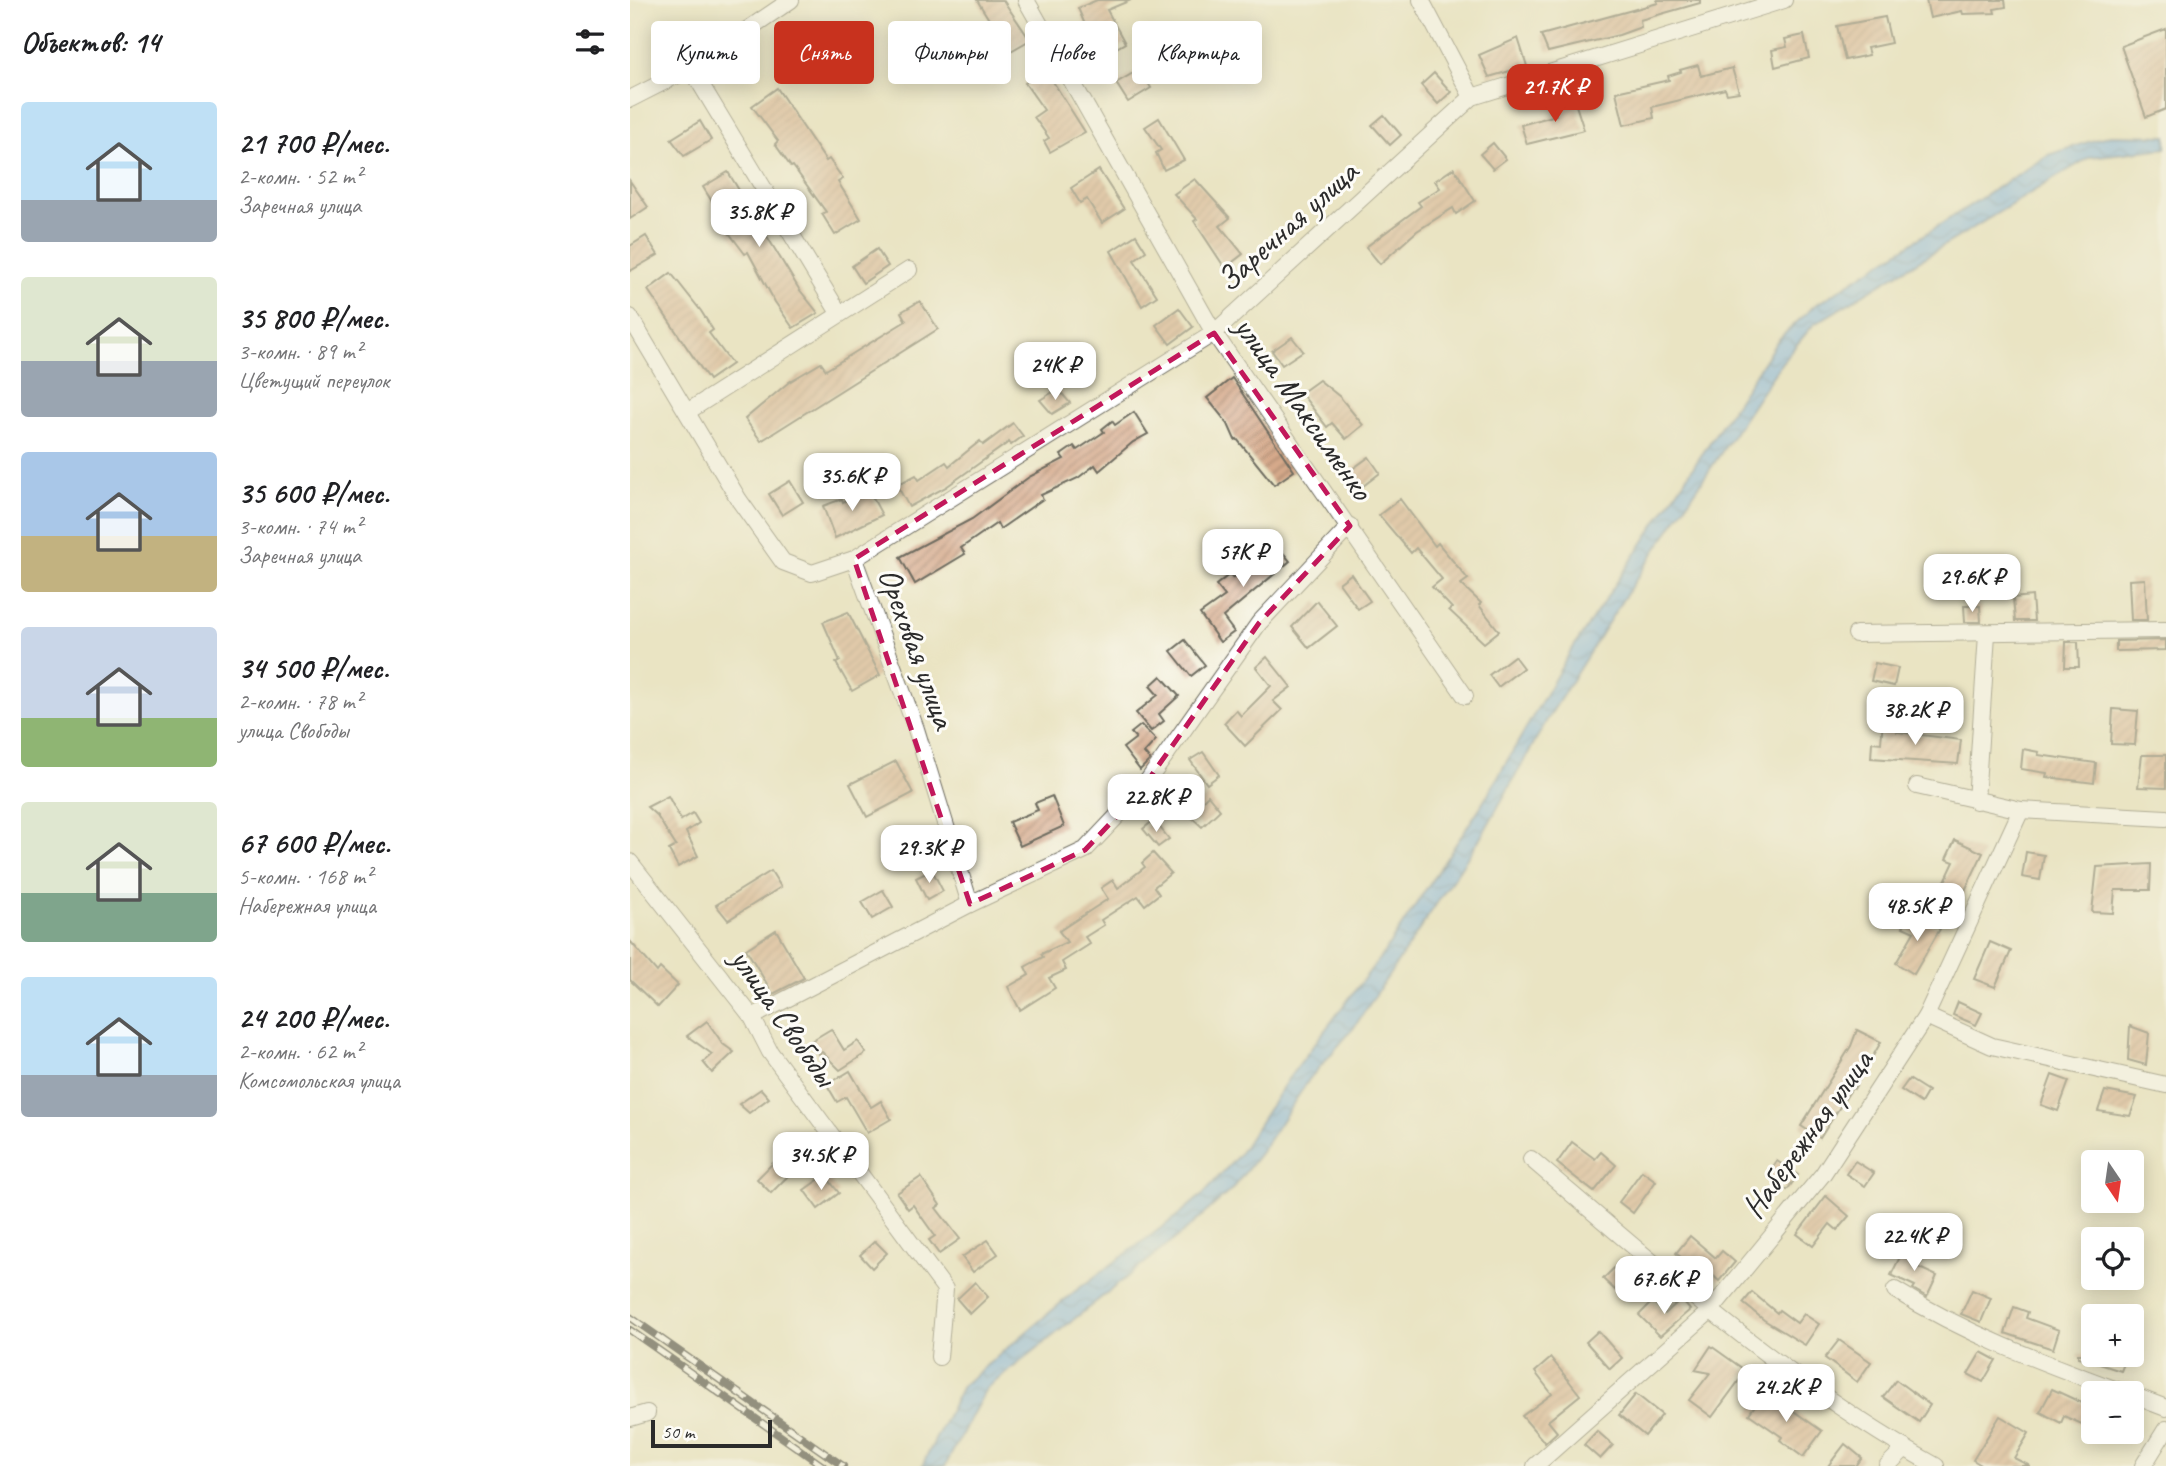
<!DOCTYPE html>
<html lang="ru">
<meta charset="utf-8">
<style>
:root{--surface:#fff;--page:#f2f2f2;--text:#202124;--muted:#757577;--accent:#c8321e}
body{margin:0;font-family:Caveat,sans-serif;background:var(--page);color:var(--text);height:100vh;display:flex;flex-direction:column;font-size:26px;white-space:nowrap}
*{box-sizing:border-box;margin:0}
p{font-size:23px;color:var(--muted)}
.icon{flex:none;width:38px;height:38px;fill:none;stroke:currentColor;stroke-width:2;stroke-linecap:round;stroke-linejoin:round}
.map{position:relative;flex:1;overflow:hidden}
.details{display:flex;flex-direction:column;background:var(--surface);width:630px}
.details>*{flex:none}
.top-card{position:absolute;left:21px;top:21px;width:665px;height:63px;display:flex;gap:14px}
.needle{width:46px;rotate:167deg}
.buttons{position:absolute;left:1451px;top:1150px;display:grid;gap:14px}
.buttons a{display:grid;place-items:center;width:63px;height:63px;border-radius:7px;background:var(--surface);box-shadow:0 4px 18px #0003;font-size:35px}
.scale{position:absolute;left:21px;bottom:18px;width:121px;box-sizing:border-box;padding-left:7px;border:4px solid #2b2b2b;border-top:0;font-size:19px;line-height:24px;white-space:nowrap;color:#2b2b2b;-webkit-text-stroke:5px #fdfcf7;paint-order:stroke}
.price{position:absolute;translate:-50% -60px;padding:0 16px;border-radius:14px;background:#fff;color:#222;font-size:23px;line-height:46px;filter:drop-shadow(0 2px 4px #0008)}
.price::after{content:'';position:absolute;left:50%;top:42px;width:21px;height:16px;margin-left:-10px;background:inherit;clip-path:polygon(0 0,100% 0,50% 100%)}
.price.selected{background:var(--accent);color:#fff}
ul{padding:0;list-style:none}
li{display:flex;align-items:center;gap:21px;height:175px;padding:0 21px}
li span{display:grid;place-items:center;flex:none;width:196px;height:140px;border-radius:7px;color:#555}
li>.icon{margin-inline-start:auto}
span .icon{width:84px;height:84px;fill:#fffc;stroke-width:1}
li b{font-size:30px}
h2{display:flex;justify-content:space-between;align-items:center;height:84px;padding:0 21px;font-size:30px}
.chip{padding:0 24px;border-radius:7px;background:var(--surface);box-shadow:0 4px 18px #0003;font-size:24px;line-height:63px}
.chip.selected{background:var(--accent);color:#fff}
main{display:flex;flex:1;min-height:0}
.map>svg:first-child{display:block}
.water{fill:url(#water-waves);stroke:#526e89;stroke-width:2}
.building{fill:url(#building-hatch)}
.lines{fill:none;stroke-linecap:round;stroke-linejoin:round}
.minor-casing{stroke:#6e6c60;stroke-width:18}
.minor{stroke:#fff;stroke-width:16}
.rail-casing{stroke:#2b2b2b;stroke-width:8}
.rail{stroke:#fdfcf7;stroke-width:5;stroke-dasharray:16;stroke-linecap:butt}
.marked{fill:none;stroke:#c2185b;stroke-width:5;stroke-dasharray:14 9;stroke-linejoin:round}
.labels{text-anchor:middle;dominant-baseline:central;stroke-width:6;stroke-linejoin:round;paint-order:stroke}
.street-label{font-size:33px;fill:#2b2b2b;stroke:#fdfcf7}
</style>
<main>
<section class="details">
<h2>Объектов: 14<svg class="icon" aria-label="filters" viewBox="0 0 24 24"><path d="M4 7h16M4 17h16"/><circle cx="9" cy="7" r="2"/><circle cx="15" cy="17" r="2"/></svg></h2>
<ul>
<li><span style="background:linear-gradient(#bfe0f5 70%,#9aa5b1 0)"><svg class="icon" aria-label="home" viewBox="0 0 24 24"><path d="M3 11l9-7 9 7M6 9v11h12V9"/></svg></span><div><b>21 700 ₽/мес.</b><p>2-комн. · 52 m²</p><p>Заречная улица</p></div></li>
<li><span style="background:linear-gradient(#dfe7d0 60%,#9aa5b1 0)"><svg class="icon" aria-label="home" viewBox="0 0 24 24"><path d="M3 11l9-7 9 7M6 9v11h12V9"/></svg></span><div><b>35 800 ₽/мес.</b><p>3-комн. · 89 m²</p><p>Цветущий переулок</p></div></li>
<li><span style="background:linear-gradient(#a9c7e8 60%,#c2b280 0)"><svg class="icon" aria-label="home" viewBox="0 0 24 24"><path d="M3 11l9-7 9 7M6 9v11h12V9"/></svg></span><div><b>35 600 ₽/мес.</b><p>3-комн. · 74 m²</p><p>Заречная улица</p></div></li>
<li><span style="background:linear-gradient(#c9d6e8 65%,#8fb573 0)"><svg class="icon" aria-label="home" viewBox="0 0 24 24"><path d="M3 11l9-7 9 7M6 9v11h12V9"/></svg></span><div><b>34 500 ₽/мес.</b><p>2-комн. · 78 m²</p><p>улица Свободы</p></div></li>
<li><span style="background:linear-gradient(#dfe7d0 65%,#7fa58c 0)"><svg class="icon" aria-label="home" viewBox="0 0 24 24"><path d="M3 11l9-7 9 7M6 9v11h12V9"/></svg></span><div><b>67 600 ₽/мес.</b><p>5-комн. · 168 m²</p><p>Набережная улица</p></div></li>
<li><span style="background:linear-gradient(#bfe0f5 70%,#9aa5b1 0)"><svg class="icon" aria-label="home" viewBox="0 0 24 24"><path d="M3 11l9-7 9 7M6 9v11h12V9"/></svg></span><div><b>24 200 ₽/мес.</b><p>2-комн. · 62 m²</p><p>Комсомольская улица</p></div></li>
</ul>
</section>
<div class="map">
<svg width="1536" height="1466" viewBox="0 0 1536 1466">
<defs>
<pattern id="water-waves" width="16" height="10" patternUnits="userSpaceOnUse" patternTransform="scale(1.75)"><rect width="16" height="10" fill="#78b0e7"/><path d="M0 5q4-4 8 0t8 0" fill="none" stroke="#638fbb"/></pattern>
<pattern id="building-hatch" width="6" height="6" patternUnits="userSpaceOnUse" patternTransform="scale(1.75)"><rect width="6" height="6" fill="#d5a98a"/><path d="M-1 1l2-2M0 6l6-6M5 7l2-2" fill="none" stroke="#ad8a71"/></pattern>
</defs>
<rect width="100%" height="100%" fill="#fdfcf7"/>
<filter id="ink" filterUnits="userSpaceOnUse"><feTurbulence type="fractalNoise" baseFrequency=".0143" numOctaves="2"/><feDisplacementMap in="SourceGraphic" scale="14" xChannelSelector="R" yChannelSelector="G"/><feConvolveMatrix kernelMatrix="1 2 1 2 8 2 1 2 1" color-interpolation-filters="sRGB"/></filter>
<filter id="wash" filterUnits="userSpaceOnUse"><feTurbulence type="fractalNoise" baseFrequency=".00686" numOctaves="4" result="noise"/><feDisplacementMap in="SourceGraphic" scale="28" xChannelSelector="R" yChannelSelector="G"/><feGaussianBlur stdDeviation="1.57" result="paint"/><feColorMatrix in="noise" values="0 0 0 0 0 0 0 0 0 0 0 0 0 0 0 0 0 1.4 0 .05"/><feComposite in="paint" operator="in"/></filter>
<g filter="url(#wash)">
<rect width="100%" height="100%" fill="#eae4c3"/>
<!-- water -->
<polygon class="water" points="1480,135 1536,136 1536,148 1460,157 1183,325 1152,362 993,599 917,720 851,837 723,1029 680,1078 631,1152 602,1189 555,1231 356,1389 315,1466 292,1466 332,1386 444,1292 546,1217 572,1195 608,1156 658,1079 755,951 851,806 939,654 1148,340 1184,306 1418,155"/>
<g id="blocks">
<!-- building -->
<g class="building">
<polygon points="347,0 373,0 400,40 379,52"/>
<polygon points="467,0 501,0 477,10 495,43 469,58 459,40 461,39 448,8"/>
<polygon points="1027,0 1070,0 1070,3 1010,20 1011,27 989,35 918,52 911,35 1028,3"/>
<polygon points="1296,0 1375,0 1376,7 1364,9 1365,13 1333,14 1332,11 1300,18"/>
<polygon points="1255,17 1261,43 1237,48 1239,55 1215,60 1207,26"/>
<polygon points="1536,29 1536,109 1516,117 1491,46"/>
<polygon points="1174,35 1179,58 1145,67 1142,50 1157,47 1155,39"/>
<polygon points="888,38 897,66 859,77 849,55"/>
<polygon points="1068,65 1071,76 1102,68 1109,92 1097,94 1095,89 1022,107 1024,118 994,125 986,92 1039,80 1038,76 1051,72 1050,70"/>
<polygon points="415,69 455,132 420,152 414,141 419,138 404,117 414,110 395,83"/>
<polygon points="510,69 521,88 498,102 486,83"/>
<polygon points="804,73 821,92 808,104 791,85"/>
<polygon points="147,88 196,161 199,159 213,179 208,182 231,219 205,235 192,214 196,212 163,166 161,167 145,144 148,141 122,106"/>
<polygon points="944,99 954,130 897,144 891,125 926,115 923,105"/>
<polygon points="754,115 771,135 760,145 742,125"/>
<polygon points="529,118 554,160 534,170 526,153 531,150 515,127"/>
<polygon points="70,121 81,140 54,156 41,139"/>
<polygon points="863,143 876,159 863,169 850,154"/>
<polygon points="824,168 845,201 826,214 823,208 787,231 750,264 736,247 791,206 788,202 810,188 805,181"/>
<polygon points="469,170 494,209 472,223 457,199 450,203 441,188"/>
<polygon points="98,172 169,289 188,313 163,328 145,302 118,252 115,254 93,225 96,224 73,187"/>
<polygon points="565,179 600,218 590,226 613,254 595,268 564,221 567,219 544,194"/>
<polygon points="0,181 18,207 0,219"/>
<polygon points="506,235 516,251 504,260 527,296 512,306 481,251"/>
<polygon points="16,236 28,255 0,271 0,246"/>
<polygon points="247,249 258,266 233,283 222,266"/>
<polygon points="41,273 71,311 83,330 79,333 102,364 79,380 18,290"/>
<polygon points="290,301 308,329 131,441 115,419 159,382 191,363 196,370 276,321 271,312"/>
<polygon points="549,308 563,327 540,344 526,325"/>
<polygon points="662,337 673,351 652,365 642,351"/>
<polygon points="602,378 664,471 644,485 607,439 605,440 598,424 577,398"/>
<polygon points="689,380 710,397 733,425 716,439 702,423 697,427 671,393"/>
<polygon points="428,389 440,403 422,414 410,400"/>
<polygon points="504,412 518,434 503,442 469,471 465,465 448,478 411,495 413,499 370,529 367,523 331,548 335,554 285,584 270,557 342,519 399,477 434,459 431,455 444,446 447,450 474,432 472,429 482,421 485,425"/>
<polygon points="383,423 393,436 381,445 379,442 316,487 279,507 267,485 286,475 289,480 316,462 319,466 350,441 353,445"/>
<polygon points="739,457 750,473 733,486 721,470"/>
<polygon points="160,481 173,502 152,515 139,494"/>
<polygon points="238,489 252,515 205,538 193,506 212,499 213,502"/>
<polygon points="770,499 805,546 808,543 838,579 831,584 851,603 849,605 869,631 854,643 819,610 822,608 802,587 812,579 786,548 781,553 749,515"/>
<polygon points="645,543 660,561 593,617 604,632 590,642 570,614 595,596 586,585 600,574 603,578"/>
<polygon points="721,574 740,601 728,609 709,583"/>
<polygon points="1515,579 1517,620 1501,620 1499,580"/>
<polygon points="1402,596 1404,621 1385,621 1383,598"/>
<polygon points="687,601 707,626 679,648 662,627"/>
<polygon points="1334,606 1350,606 1351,622 1335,622"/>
<polygon points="218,612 250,675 222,691 206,663 210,661 193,622"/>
<polygon points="555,640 575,665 561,676 541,651"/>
<polygon points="1536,640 1536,650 1486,651 1486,641"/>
<polygon points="1436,642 1448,642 1449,667 1435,667"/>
<polygon points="884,656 893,668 868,687 859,675"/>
<polygon points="637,657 661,687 643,701 652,710 615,746 594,723 606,710 611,716 641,686 626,667"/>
<polygon points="1245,663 1268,668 1264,686 1241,681"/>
<polygon points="531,676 549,696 529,714 534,721 521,731 506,713 528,695 520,686"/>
<polygon points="1483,709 1508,711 1505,745 1481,744"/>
<polygon points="1253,720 1268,721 1267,732 1331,740 1328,764 1241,758 1242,742 1251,743"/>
<polygon points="511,725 526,740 514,753 520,760 510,770 493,748 506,738 501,733"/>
<polygon points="1393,749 1409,752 1408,755 1466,763 1464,783 1416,777 1417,773 1391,769"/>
<polygon points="573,752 589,775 577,784 560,760"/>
<polygon points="1512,755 1536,755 1536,788 1508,787"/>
<polygon points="266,761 283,793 237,817 220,784"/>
<polygon points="578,795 590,810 572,827 559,815"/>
<polygon points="38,796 51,820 63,813 69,823 56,832 68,856 48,867 39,850 46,846 27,816 17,807"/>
<polygon points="422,796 434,826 390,846 379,822 408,810 405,803"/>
<polygon points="524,820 539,839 528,847 513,829"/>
<polygon points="1325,840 1353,853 1328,905 1308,896 1324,862 1316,859"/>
<polygon points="1396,852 1414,855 1410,880 1392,877"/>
<polygon points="523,853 541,873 524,887 529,894 515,905 508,896 471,920 474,925 455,937 460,944 432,962 436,970 419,978 425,988 390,1010 378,987 399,975 395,967 413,957 411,954 437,942 429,931 478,899 471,888 483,880 488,888 515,867 512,863"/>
<polygon points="1521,864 1520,890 1485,890 1483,913 1462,912 1467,867"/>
<polygon points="302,870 313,891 297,900 286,878"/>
<polygon points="141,871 151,887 98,920 86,905"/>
<polygon points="253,890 263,907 242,919 232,902"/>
<polygon points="1280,914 1310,929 1284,974 1266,963 1284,932 1273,927"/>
<polygon points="146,930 174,978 143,994 116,949"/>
<polygon points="0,941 27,972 30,968 48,985 28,1007 0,980"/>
<polygon points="1360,942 1381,951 1365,987 1344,979"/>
<polygon points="1328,1002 1352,1013 1346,1025 1323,1015"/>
<polygon points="77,1021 93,1044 104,1052 82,1073 73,1062 82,1054 57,1036"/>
<polygon points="1500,1026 1519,1033 1516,1065 1498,1060"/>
<polygon points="201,1029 214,1050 228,1041 236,1053 210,1070 192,1052 189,1054 181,1041"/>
<polygon points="1227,1030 1251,1042 1224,1089 1222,1088 1190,1138 1171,1126 1221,1046"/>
<polygon points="220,1071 241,1107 251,1101 261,1119 237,1133 216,1097 207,1102 197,1085"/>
<polygon points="1422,1075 1439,1081 1428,1111 1411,1105"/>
<polygon points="1279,1079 1298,1091 1291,1103 1271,1090"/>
<polygon points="131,1089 139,1098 119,1113 109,1104"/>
<polygon points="1475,1091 1507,1097 1500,1116 1468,1111"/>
<polygon points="942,1142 965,1159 971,1152 986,1165 964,1192 927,1163"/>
<polygon points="148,1158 162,1172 141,1193 127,1179"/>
<polygon points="1147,1161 1168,1175 1157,1190 1137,1176"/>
<polygon points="1225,1161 1244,1173 1235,1186 1216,1174"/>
<polygon points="1012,1171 1026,1181 1003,1213 989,1202"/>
<polygon points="195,1175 209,1193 188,1209 174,1190"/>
<polygon points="291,1177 310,1205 306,1208 330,1239 309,1254 299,1240 305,1236 283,1205 278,1209 267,1193"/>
<polygon points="1196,1196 1219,1216 1207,1230 1200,1224 1183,1246 1167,1234"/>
<polygon points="1060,1236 1086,1258 1092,1251 1105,1262 1089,1281 1064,1258 1059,1264 1046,1253"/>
<polygon points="358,1240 368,1254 343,1272 332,1257"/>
<polygon points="245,1241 257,1253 242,1268 230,1255"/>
<polygon points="1275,1247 1291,1255 1285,1266 1307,1276 1297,1297 1283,1289 1285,1286 1261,1275"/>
<polygon points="990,1262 1001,1274 985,1290 973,1279"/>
<polygon points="345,1282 358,1297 340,1314 327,1299"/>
<polygon points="1342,1290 1361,1298 1351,1322 1331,1314"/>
<polygon points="1122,1292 1147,1313 1149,1310 1167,1323 1174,1314 1189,1324 1175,1345 1134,1320 1113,1303"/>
<polygon points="1051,1299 1060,1310 1030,1336 1009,1315 1023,1301 1035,1314"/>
<polygon points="1384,1307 1398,1312 1396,1318 1429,1330 1423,1349 1375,1333"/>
<polygon points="968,1331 992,1358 980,1369 956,1342"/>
<polygon points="1209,1340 1241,1362 1227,1382 1195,1358"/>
<polygon points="1081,1346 1116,1371 1082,1417 1059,1400 1080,1373 1065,1370"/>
<polygon points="1351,1352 1366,1360 1353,1382 1338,1374"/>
<polygon points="1448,1354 1498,1354 1491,1371 1448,1357"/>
<polygon points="921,1358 950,1395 918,1421 927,1432 915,1443 892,1416 922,1394 905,1372"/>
<polygon points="1266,1380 1300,1405 1289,1422 1253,1397"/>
<polygon points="1422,1389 1463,1408 1463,1429 1434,1416 1431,1423 1410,1412"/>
<polygon points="1135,1391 1192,1431 1173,1457 1150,1440 1152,1437 1119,1414"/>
<polygon points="1006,1394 1032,1415 1015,1436 989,1415"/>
<polygon points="1370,1416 1399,1433 1384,1458 1400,1466 1353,1466 1343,1460"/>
<polygon points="967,1431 983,1445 970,1459 954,1445"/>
<polygon points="1215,1444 1232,1458 1226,1466 1198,1466"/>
</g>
</g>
</g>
<g filter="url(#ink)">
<use href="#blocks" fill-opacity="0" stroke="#6e6c60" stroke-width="2"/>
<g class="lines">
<defs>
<g id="minor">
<polyline points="396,0 584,333 835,696"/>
<polyline points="791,0 842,97"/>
<polyline points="61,68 209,313"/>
<polyline points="0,99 61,68 161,0"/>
<polyline points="0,317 109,500 153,562 182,573 224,559 584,333 842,97 1154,0"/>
<polyline points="57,412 279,270"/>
<polyline points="224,559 286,729 340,904"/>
<polyline points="1226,634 1536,630"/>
<polyline points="1287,786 1391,810 1536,818"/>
<polyline points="1346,801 1357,634"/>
<polyline points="0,862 122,1017 140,1052 315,1289 309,1357"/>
<polyline points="1296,1016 1362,1046 1536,1085"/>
<polyline points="122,1017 340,904 455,850 509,793 629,623 720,526"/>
<path d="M 901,1159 C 1030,1269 1158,1384 1306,1466"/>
<path d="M 1265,1290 C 1339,1336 1414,1363 1495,1393"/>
<polyline points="1502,1395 1536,1408"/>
<polyline points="0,1418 17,1413"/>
<polyline points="905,1466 1080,1311 1193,1174 1296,1016 1391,810"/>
<polyline points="1257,1466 1275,1448"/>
<polyline points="1513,1466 1536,1429"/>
</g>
</defs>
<!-- minor casing -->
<use href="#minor" class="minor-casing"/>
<!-- minor -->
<use href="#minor" class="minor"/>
<defs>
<g id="rail">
<polyline points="0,1317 213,1466"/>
<polyline points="0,1330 193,1466"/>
</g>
</defs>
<!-- rail casing -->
<use href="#rail" class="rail-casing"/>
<!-- rail -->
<use href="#rail" class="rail"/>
</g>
</g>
<!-- marked area -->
<path d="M0 0H1536V1466H0ZM 584,333 L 720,526 L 629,623 L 509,793 L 455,850 L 340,904 L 224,559 Z" fill="#eae4c3" fill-opacity=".55" fill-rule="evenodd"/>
<path class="marked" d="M 584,333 L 720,526 L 629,623 L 509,793 L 455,850 L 340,904 L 224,559 Z"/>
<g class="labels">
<!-- street labels -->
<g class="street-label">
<text transform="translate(657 226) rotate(-42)">Заречная улица</text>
<text transform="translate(674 408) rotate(55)">улица Максименко</text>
<text transform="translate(287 648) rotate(70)">Ореховая улица</text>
<text transform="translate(154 1017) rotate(55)">улица Свободы</text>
<text transform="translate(1177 1134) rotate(-54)">Набережная улица</text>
</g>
</g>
</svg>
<div class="buttons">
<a><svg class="needle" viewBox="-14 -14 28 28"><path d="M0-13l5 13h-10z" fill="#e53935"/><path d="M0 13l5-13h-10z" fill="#757577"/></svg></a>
<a><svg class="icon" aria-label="locate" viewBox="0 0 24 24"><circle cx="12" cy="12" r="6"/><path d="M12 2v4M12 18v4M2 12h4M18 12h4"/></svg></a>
<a>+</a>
<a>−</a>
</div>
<div class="scale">50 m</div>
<b class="price selected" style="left:925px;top:124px">21.7K ₽</b>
<b class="price" style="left:129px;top:249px">35.8K ₽</b>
<b class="price" style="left:425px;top:402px">24K ₽</b>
<b class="price" style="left:222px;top:513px">35.6K ₽</b>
<b class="price" style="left:613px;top:589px">57K ₽</b>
<b class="price" style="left:1342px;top:614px">29.6K ₽</b>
<b class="price" style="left:1285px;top:747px">38.2K ₽</b>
<b class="price" style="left:526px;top:834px">22.8K ₽</b>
<b class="price" style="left:299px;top:885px">29.3K ₽</b>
<b class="price" style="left:1287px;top:943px">48.5K ₽</b>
<b class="price" style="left:191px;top:1192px">34.5K ₽</b>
<b class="price" style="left:1284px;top:1273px">22.4K ₽</b>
<b class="price" style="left:1034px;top:1316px">67.6K ₽</b>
<b class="price" style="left:1156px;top:1424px">24.2K ₽</b>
<div class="top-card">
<a class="chip">Купить</a>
<a class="chip selected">Снять</a>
<a class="chip">Фильтры</a>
<a class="chip">Новое</a>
<a class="chip">Квартира</a>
</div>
</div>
</main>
